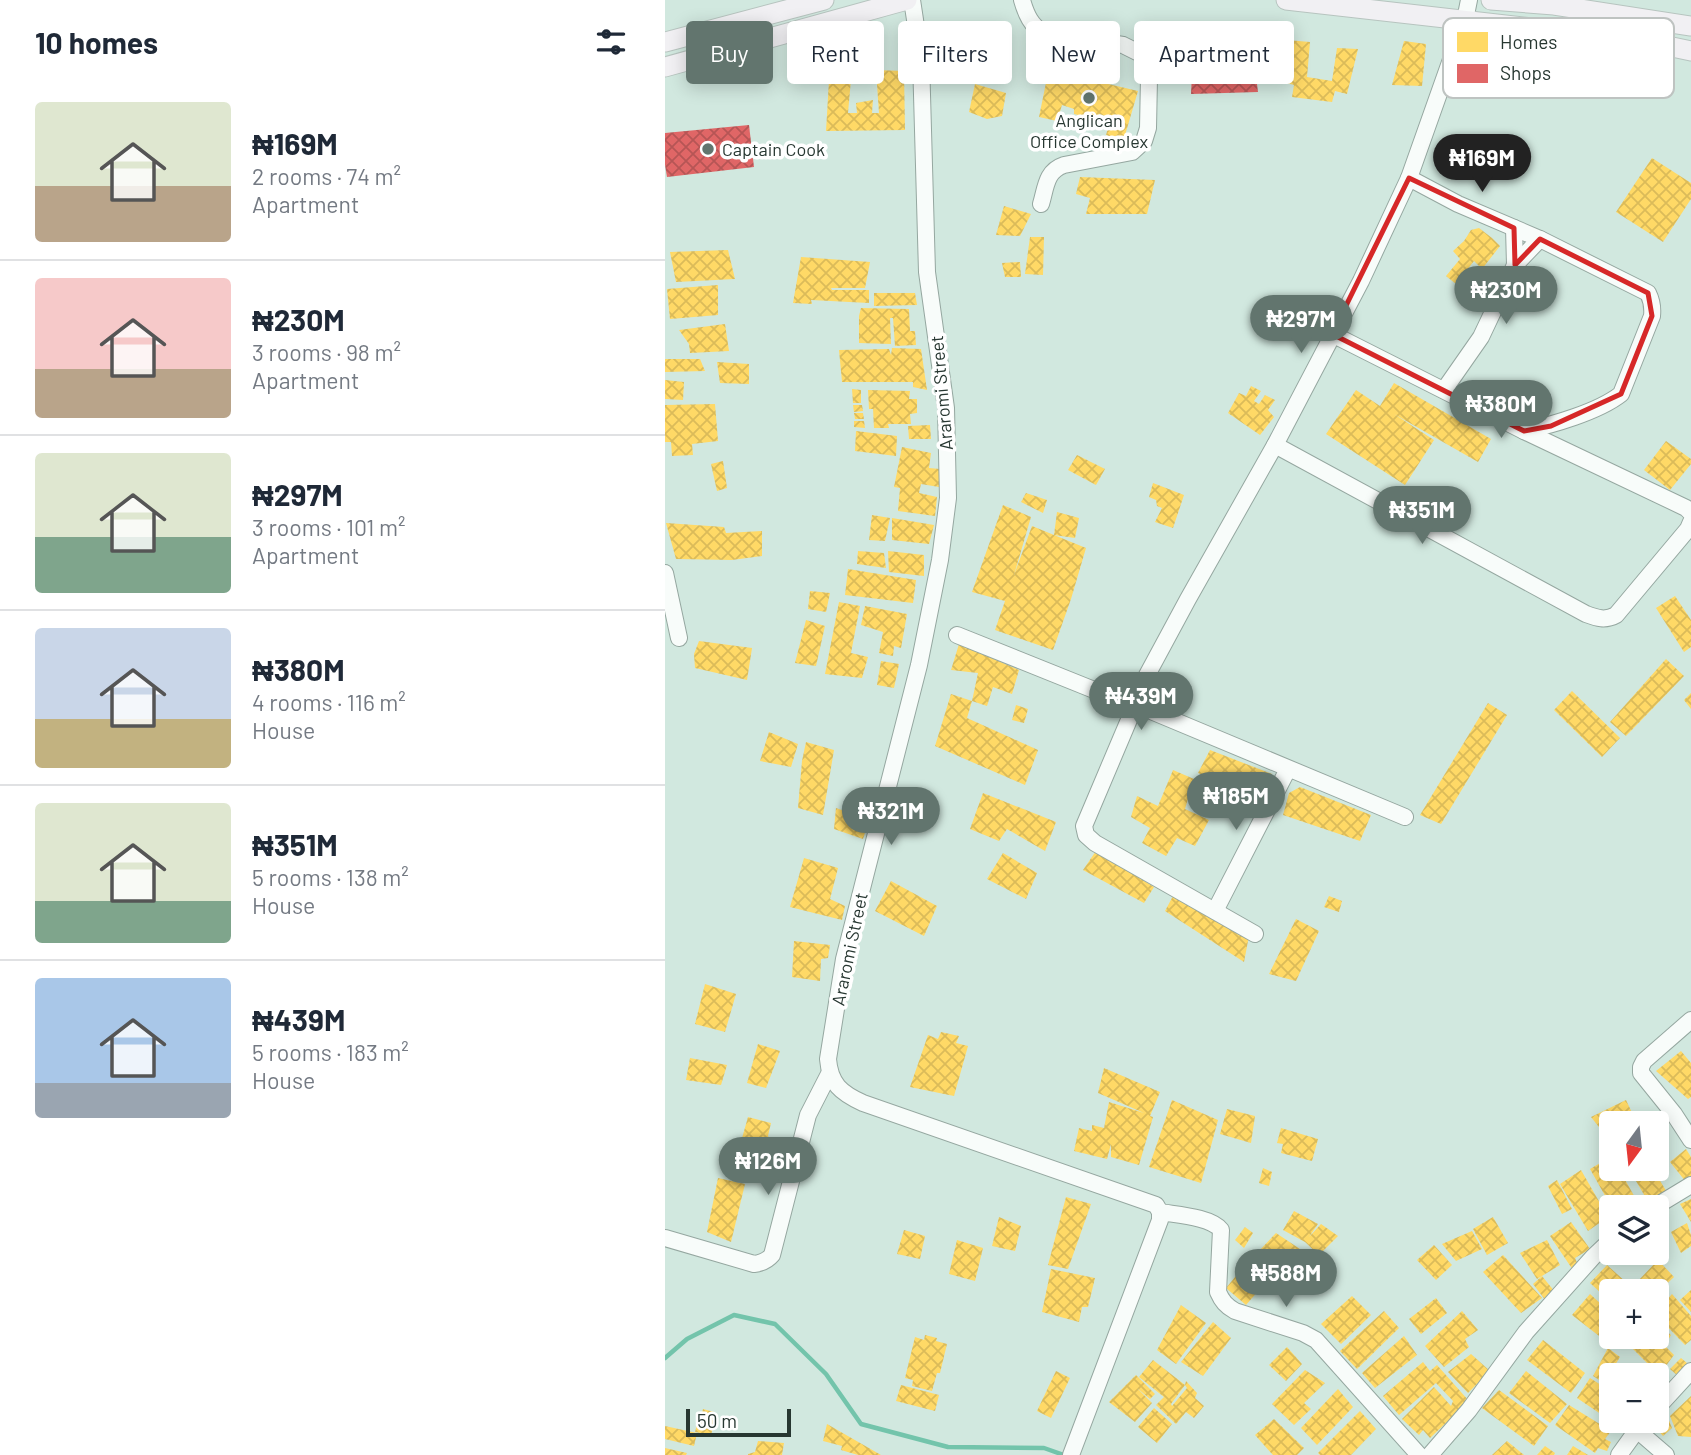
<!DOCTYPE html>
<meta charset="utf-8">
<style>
:root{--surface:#fff;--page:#f6f6f7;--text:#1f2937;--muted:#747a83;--line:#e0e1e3;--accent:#62756e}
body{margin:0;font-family:Barlow,sans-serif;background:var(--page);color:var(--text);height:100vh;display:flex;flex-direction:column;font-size:26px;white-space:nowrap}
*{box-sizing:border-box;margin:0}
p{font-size:23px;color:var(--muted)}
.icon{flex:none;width:38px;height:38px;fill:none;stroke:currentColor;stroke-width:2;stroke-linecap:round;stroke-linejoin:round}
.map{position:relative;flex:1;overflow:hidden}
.details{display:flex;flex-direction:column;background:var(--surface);width:665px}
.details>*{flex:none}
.top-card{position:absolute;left:21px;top:21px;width:665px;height:63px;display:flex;gap:14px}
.needle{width:46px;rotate:195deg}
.tools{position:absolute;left:934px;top:1111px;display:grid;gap:14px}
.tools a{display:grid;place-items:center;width:70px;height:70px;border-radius:7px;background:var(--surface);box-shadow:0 4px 18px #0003;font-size:35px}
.scale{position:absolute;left:21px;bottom:18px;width:105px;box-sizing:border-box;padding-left:7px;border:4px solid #273731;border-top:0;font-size:19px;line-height:24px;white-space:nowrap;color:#273731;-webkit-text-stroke:5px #fff;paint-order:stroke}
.price{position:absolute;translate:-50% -60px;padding:0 16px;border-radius:24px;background:var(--accent);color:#fff;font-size:23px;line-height:46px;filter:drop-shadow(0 2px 4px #0008)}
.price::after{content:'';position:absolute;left:50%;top:42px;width:21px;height:16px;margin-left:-10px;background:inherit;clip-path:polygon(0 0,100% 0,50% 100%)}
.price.selected{background:#222;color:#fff}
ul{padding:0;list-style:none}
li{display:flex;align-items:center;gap:21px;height:175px;padding:0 35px}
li+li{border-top:2px solid var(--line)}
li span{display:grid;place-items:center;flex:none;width:196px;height:140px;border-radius:7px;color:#555}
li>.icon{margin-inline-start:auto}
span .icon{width:84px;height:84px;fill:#fffc;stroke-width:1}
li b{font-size:30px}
h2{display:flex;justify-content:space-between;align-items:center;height:84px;padding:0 35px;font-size:30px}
.tag{padding:0 24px;border-radius:7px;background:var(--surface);box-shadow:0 4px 18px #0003;font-size:24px;line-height:63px}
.tag.selected{background:var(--accent);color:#fff}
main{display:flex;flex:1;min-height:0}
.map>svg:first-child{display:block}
.homes{fill:url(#homes-cross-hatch)}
.shops{fill:url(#shops-cross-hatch)}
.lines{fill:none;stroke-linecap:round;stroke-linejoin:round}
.stream{stroke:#73c4ab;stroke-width:4.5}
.minor-casing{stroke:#95a7a0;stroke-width:18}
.major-casing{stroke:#b7c4bf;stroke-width:21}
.minor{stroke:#f8fcfa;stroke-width:16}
.major{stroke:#f1f0f3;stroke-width:19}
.marked{fill:none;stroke:#d62828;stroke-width:5;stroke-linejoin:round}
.poi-dot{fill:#62756e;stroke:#fff;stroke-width:2.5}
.labels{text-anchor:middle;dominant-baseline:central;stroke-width:7;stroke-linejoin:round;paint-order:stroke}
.poi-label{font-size:18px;fill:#273731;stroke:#fff}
.street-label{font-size:18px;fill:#273731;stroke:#fff}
.key{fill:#fff;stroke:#bec3c1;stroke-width:2}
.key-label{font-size:19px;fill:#273731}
</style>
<main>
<section class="details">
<h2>10 homes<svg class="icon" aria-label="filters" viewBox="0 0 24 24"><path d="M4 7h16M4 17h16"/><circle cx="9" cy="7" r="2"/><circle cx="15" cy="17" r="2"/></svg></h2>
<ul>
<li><span style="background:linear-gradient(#dfe7d0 60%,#b9a48a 0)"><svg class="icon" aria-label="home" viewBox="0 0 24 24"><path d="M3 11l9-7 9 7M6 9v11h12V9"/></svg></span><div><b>₦169M</b><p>2 rooms · 74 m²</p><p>Apartment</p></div></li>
<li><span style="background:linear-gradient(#f6c9c9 65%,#b9a48a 0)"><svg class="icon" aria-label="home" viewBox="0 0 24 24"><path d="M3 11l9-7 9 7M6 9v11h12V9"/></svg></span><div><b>₦230M</b><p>3 rooms · 98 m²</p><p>Apartment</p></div></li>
<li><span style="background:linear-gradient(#dfe7d0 60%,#7fa58c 0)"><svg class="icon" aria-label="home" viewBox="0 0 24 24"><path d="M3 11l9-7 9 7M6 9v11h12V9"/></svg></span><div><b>₦297M</b><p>3 rooms · 101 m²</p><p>Apartment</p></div></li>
<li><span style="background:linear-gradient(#c9d6e8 65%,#c2b280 0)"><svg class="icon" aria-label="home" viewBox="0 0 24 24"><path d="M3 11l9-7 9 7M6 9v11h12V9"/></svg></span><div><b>₦380M</b><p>4 rooms · 116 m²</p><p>House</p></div></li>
<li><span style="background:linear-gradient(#dfe7d0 70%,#7fa58c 0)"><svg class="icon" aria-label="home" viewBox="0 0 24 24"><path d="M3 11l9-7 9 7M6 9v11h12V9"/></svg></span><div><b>₦351M</b><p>5 rooms · 138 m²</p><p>House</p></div></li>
<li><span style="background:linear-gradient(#a9c7e8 75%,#9aa5b1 0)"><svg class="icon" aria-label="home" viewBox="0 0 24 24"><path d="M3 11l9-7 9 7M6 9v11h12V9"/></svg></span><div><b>₦439M</b><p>5 rooms · 183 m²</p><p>House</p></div></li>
</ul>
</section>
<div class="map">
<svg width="1026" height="1455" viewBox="0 0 1026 1455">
<defs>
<pattern id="homes-cross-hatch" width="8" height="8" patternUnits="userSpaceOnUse" patternTransform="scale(1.75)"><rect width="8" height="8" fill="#ffd966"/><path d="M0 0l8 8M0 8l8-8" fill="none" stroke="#dbbb59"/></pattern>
<pattern id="shops-cross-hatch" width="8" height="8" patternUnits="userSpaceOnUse" patternTransform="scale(1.75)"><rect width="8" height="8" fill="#e06666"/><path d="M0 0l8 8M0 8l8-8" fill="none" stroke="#b65555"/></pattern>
</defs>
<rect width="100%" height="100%" fill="#d1e8df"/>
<!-- homes -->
<g class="homes">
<polygon points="622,40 645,42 642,77 667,81 672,48 693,49 682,94 670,91 667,102 627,97 629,85 615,81"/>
<polygon points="739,41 761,44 757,86 727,85"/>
<polygon points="302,53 325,59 320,76 297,70"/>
<polygon points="165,63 187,68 183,113 192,113 191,103 208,100 207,113 214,113 211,70 239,71 240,130 161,131"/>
<polygon points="419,67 442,72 439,83 473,91 458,142 441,135 446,118 434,114 434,120 409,114 409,109 397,105 392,121 374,117 384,68 418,77"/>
<polygon points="310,84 341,93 337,116 322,119 304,112"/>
<polygon points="987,158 1026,183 1026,199 998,242 951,212"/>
<polygon points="415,177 490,180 482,214 421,214 425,198 411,194"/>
<polygon points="339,206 366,214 355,236 331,235"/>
<polygon points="814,228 827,238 835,246 817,269 809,261 791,284 781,276 795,259 788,251 799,241 806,230"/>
<polygon points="365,237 379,237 378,275 360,274"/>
<polygon points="63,250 70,279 11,282 5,252"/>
<polygon points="136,257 205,262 200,288 166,288 167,290 204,290 204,303 146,300 147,304 128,303"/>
<polygon points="355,262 356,277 340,277 337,263"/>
<polygon points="53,285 53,315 5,319 2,289"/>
<polygon points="209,293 250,293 252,305 209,306"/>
<polygon points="196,308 244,309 245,331 250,331 251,345 230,346 228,318 225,318 226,344 194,343 194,316"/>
<polygon points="60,324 64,351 25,353 24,344 14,330"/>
<polygon points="227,348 256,349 262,390 248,387 248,382 177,382 174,350 224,349 226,355"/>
<polygon points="0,359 35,359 40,371 0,372"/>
<polygon points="52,362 84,364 84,384 55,383"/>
<polygon points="0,380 19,382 18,400 0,399"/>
<polygon points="729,383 826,439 813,462 729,414 769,440 740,485 661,434 691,390 715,406"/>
<polygon points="586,386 596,391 589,401 594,404 600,395 610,400 603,410 609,417 595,435 563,413 574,393 581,396"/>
<polygon points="187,389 196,390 196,403 188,403"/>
<polygon points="203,390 245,391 244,399 252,399 252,413 245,414 246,424 223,424 224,428 209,428 208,409 204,409"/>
<polygon points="50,404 53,441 27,444 28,455 7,456 6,442 0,442 0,405"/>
<polygon points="188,405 197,405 198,411 189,412"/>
<polygon points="189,413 198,413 199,419 190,419"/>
<polygon points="189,421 199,421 200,428 189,427"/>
<polygon points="265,425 266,439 244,439 243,426"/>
<polygon points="191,431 232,436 231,456 190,451"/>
<polygon points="1001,441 1026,459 1026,464 1005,490 979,470"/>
<polygon points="237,447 266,453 264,468 275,469 274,487 256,484 254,493 272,497 270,516 233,511 235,488 229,487"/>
<polygon points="412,455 440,469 431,485 403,470"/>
<polygon points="58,461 62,488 52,491 46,464"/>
<polygon points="488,483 519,495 508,528 490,522 497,508 492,506 491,500 484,497"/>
<polygon points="361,493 382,500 378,513 356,502"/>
<polygon points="338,505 366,517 349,575 367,526 389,535 392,512 414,518 410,538 389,535 421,548 406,599 388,650 330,630 340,601 307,592"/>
<polygon points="207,515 225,518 220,541 204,540"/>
<polygon points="227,518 269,525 264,544 227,540"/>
<polygon points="1,523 59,527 61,533 97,531 97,556 67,560 11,559"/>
<polygon points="193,551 219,553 221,568 192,564"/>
<polygon points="223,551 259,555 259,576 224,572"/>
<polygon points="183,569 251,580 248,603 180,595"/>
<polygon points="145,591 165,593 161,612 143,609"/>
<polygon points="1010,596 1026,620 1026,647 1019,652 991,608"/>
<polygon points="174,602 195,606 186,653 203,657 197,678 160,674"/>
<polygon points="200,606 242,614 236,648 229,646 228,656 214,653 218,632 196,625"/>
<polygon points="141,620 160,626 151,666 130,663"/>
<polygon points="34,641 87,648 82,680 30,668 29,654"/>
<polygon points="294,644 354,670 347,694 328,687 322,706 307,701 313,673 286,670"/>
<polygon points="1001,659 1019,676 961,736 945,722"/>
<polygon points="216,661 234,664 229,688 212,685"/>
<polygon points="907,691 955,738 937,757 889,710"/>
<polygon points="1026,693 1026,709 1019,700"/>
<polygon points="286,694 307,701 302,718 373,750 360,785 270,746"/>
<polygon points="823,703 842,715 776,824 755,815"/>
<polygon points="351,705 363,709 359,723 347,720"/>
<polygon points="104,732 133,744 126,767 95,761"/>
<polygon points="141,742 169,750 158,815 133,808 137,761"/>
<polygon points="545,750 607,774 597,799 533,773"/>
<polygon points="508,770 529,779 520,809 544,820 530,846 512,838 501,856 477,843 485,828 466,817 472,796 493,806"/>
<polygon points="635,787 706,815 695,841 618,815 624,793"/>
<polygon points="318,793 391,822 380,851 342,829 334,841 305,829"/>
<polygon points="171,808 204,820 198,839 169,829"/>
<polygon points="431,851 489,887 479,903 418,870"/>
<polygon points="338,853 372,873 361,899 322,879"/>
<polygon points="139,858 173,868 165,899 180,906 177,920 125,907"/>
<polygon points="226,881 272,906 259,936 210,911"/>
<polygon points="508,896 584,936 579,962 500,911"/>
<polygon points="664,896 677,901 674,912 659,907"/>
<polygon points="631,919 654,931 631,981 604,974"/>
<polygon points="129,941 165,945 163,958 156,959 155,981 127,977"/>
<polygon points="40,984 71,994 60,1032 30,1024"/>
<polygon points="276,1032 294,1036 291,1043 303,1046 289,1096 245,1087 263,1035 273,1039"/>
<polygon points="93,1044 115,1051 101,1088 82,1083"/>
<polygon points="1016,1051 1026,1063 1026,1097 1023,1099 991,1071"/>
<polygon points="25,1058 62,1065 56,1085 21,1080"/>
<polygon points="439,1068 495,1092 485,1116 488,1117 474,1165 446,1157 446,1144 442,1159 409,1151 414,1128 427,1131 427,1125 439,1128 444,1102 479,1113 433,1093"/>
<polygon points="507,1100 553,1120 536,1183 484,1167"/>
<polygon points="961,1100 970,1119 963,1124 947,1124 947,1150 939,1138 941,1136 926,1117"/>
<polygon points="562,1109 590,1116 586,1143 555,1134"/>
<polygon points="83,1117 106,1123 103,1136 108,1143 100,1172 70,1163"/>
<polygon points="980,1117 985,1124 966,1124"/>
<polygon points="616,1128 653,1139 647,1161 616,1153 618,1144 612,1143"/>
<polygon points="1021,1149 1026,1157 1026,1180 1021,1182 1005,1162"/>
<polygon points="947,1156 947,1169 954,1169 972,1201 963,1208 947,1208 925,1169"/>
<polygon points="598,1168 607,1172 604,1186 594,1183"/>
<polygon points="964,1169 988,1169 1003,1194 985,1205"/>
<polygon points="916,1170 943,1217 923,1231 895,1184"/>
<polygon points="53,1178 80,1184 66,1242 42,1232"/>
<polygon points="892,1180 907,1209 897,1214 883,1186"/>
<polygon points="401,1197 426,1204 403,1269 383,1265"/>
<polygon points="1026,1199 1026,1222 1015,1204"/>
<polygon points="629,1211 653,1224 644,1237 656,1224 673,1236 654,1255 640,1242 618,1230"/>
<polygon points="334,1217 356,1226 350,1251 327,1246"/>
<polygon points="828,1217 843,1243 822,1255 808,1229"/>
<polygon points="906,1222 925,1249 910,1258 913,1265 908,1270 885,1236"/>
<polygon points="1022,1223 1026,1235 1026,1246 1016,1253 1006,1232"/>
<polygon points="580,1227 588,1233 579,1248 570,1240"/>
<polygon points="239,1230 260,1236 255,1259 232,1254"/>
<polygon points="807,1231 817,1249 791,1261 777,1244"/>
<polygon points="611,1233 647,1257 629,1276 594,1251"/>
<polygon points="292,1240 318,1248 310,1281 284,1274"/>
<polygon points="882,1240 895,1265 872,1279 855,1253"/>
<polygon points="769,1245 787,1265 771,1280 752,1260"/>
<polygon points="838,1255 877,1298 856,1313 818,1272"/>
<polygon points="585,1259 607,1275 581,1305 561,1288"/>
<polygon points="993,1260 1009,1277 992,1293 992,1292 985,1292 973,1281"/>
<polygon points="942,1265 972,1292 947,1292 947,1303 925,1283"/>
<polygon points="386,1269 430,1278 423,1307 417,1307 414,1322 377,1312"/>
<polygon points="877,1276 890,1292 881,1301 868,1284"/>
<polygon points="1026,1290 1026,1312 1015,1300"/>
<polygon points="925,1294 947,1314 947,1329 938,1339 907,1315"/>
<polygon points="1007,1294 1026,1316 1026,1340 1020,1345 992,1316 992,1311"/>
<polygon points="687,1296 706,1315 676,1344 656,1324"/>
<polygon points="771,1298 782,1313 756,1334 744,1319"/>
<polygon points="516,1305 541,1323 511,1364 492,1350"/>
<polygon points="719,1311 734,1328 692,1369 675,1351"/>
<polygon points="797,1311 813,1330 800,1339 804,1347 779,1367 760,1346"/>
<polygon points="548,1322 566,1338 538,1376 516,1362"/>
<polygon points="992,1323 1006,1335 1002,1342 992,1335"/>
<polygon points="260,1335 272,1338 271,1341 282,1344 275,1373 272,1373 267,1391 247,1386 248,1380 240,1378 250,1337 259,1340"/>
<polygon points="739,1336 752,1355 710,1388 697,1373"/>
<polygon points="976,1337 991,1337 1009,1355 994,1375 966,1347"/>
<polygon points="878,1340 920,1373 906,1393 862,1360"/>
<polygon points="622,1347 637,1364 621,1381 604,1365"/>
<polygon points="943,1348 955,1357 939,1383 928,1376"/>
<polygon points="806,1354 825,1371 803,1393 783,1372"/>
<polygon points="1016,1358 1022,1363 1013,1376 1005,1369"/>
<polygon points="488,1360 520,1385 506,1404 507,1406 522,1388 520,1385 521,1381 532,1393 530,1398 539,1406 529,1418 521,1412 511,1424 491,1405 499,1397 474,1377"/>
<polygon points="758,1362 765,1371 772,1365 804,1401 765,1438 758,1430 754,1435 737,1419 769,1387 786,1406 788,1401 771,1383 734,1415 718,1396"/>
<polygon points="640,1370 660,1383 639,1403 646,1409 629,1425 607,1404"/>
<polygon points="391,1371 405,1378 386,1418 372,1411"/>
<polygon points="861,1371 902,1404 885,1423 844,1393"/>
<polygon points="471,1375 490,1394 485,1399 472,1388 487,1403 470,1422 444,1402"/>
<polygon points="925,1378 947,1392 947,1421 962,1421 958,1429 912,1398"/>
<polygon points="236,1385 274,1395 270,1411 231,1401"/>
<polygon points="673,1389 688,1407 652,1445 636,1428"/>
<polygon points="834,1390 883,1426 869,1446 817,1408"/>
<polygon points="1026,1396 1026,1437 1013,1436 1005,1416"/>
<polygon points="904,1405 946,1431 940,1439 946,1442 942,1451 933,1448 930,1453 890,1425"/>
<polygon points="489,1408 507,1424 492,1443 473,1427"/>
<polygon points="38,1409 49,1412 47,1420 50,1420 46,1435 30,1432 34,1417 36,1417"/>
<polygon points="695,1411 711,1429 686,1455 655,1455 653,1453"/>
<polygon points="1003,1418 1007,1428 998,1436 993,1430"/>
<polygon points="609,1419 639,1448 632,1455 608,1455 590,1435"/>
<polygon points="162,1424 216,1455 193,1455 176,1450 177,1446 158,1441"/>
<polygon points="0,1426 32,1433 29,1446 0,1439"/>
<polygon points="93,1441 119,1443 117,1455 83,1455 83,1454 90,1452"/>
<polygon points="842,1441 859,1455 827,1455"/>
<polygon points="880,1446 890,1453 889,1455 872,1455"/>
<polygon points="908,1446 923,1455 902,1455"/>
<polygon points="0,1448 22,1453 21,1455 0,1455"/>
</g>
<!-- shops -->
<g class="shops">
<polygon points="588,53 593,92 526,94 528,55"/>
<polygon points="84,125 89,167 2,177 0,165 0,133"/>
</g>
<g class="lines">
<!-- stream -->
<polyline class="stream" points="0,1358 22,1339 69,1315 110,1324 161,1374 196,1424 283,1447 379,1448 399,1455"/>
<defs>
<g id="minor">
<path d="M 247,0 L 256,59 L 262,272 L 281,408 L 283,498 L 275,560 L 254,665 L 179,959 L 163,1059 C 165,1084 176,1093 198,1103 L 491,1205 L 495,1212 L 495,1220 L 406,1455"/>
<path d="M 357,0 C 361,14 366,26 379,33 L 458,45 L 476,54 L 481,65 L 484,78 L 483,128 L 479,141 L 467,152 L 399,165 C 381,171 381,187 376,204"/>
<path d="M 744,178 L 793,204 L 875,239 L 983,293 C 987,301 988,307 987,316 L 956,394 C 933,412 887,425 859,431"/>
<polyline points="849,228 850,265"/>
<polyline points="667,334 859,431 1021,508 1026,513"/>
<polyline points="779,390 816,337 850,265 875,239"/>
<path d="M 610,445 L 921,614 C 932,618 940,621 951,615 L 1023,529 L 1026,522"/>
<polyline points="0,573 14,638"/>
<polyline points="292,635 454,700"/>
<polyline points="474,690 523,599 610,445 696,281 744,178 800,20 804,0"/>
<polyline points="479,708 740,817"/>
<polyline points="466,715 419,826 421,835 430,843 590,934"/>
<polyline points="550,911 623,769"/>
<polyline points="1026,1020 979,1061 976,1067 976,1073 1009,1114 1026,1140"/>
<polyline points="988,1208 1026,1185"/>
<path d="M 495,1212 C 512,1215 546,1217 556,1230 L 553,1292 C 557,1301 561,1306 570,1311 L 638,1333 L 651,1340 L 754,1455"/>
<path d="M 0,1238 L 89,1264 C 97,1263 102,1261 107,1255 L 143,1115 L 164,1074"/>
<polyline points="992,1408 1026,1371"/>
<polyline points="980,1421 972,1430 1001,1455"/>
<polyline points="765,1455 804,1410 861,1332 928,1257 947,1239"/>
<polyline points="954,1455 972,1430"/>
</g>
<g id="major">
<polyline points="621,0 974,40 1026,51"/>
<polyline points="826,0 889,5 1026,26"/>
<polyline points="0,42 159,0"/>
<polyline points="0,67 242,0"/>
</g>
</defs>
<!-- minor casing -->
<use href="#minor" class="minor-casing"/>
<!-- major casing -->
<use href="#major" class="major-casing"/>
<!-- minor -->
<use href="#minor" class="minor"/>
<!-- major -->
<use href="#major" class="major"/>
</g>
<!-- marked area -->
<path class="marked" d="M 744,178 L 849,228 L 850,265 L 875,239 L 983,293 L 987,316 L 956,394 L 886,426 L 859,431 L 667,334 Z"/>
<!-- markers -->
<g class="poi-dot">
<circle cx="424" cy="98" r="7"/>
<circle cx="43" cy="149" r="7"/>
</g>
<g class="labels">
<!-- poi labels -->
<g class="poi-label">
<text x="424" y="120">Anglican<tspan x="424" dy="21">Office Complex</tspan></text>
<text x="57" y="149" text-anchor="start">Captain Cook</text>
</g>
<!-- street labels -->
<g class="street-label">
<text transform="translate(276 393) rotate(-95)">Araromi Street</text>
<text transform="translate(184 949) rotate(-78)">Araromi Street</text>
</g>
</g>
<!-- legend -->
<rect x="778" y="18" width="231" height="80" rx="10" class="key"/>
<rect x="792" y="32" width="31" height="20" fill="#ffd966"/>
<rect x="792" y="64" width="31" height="19" fill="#e06666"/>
<g class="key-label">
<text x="835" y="49">Homes</text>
<text x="835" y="80">Shops</text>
</g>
</svg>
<div class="tools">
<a><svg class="needle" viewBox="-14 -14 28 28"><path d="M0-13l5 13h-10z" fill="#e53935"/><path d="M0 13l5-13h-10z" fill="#747a83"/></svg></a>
<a><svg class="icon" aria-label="layers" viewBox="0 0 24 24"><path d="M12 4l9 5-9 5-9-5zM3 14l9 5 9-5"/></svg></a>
<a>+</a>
<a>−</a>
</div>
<div class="scale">50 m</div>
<b class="price selected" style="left:817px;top:194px">₦169M</b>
<b class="price" style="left:841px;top:326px">₦230M</b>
<b class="price" style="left:636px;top:355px">₦297M</b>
<b class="price" style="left:836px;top:440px">₦380M</b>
<b class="price" style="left:757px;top:546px">₦351M</b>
<b class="price" style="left:476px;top:732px">₦439M</b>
<b class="price" style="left:571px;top:832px">₦185M</b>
<b class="price" style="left:226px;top:847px">₦321M</b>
<b class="price" style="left:103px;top:1197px">₦126M</b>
<b class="price" style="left:621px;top:1309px">₦588M</b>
<div class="top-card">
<a class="tag selected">Buy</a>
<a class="tag">Rent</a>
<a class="tag">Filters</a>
<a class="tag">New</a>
<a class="tag">Apartment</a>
</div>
</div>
</main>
